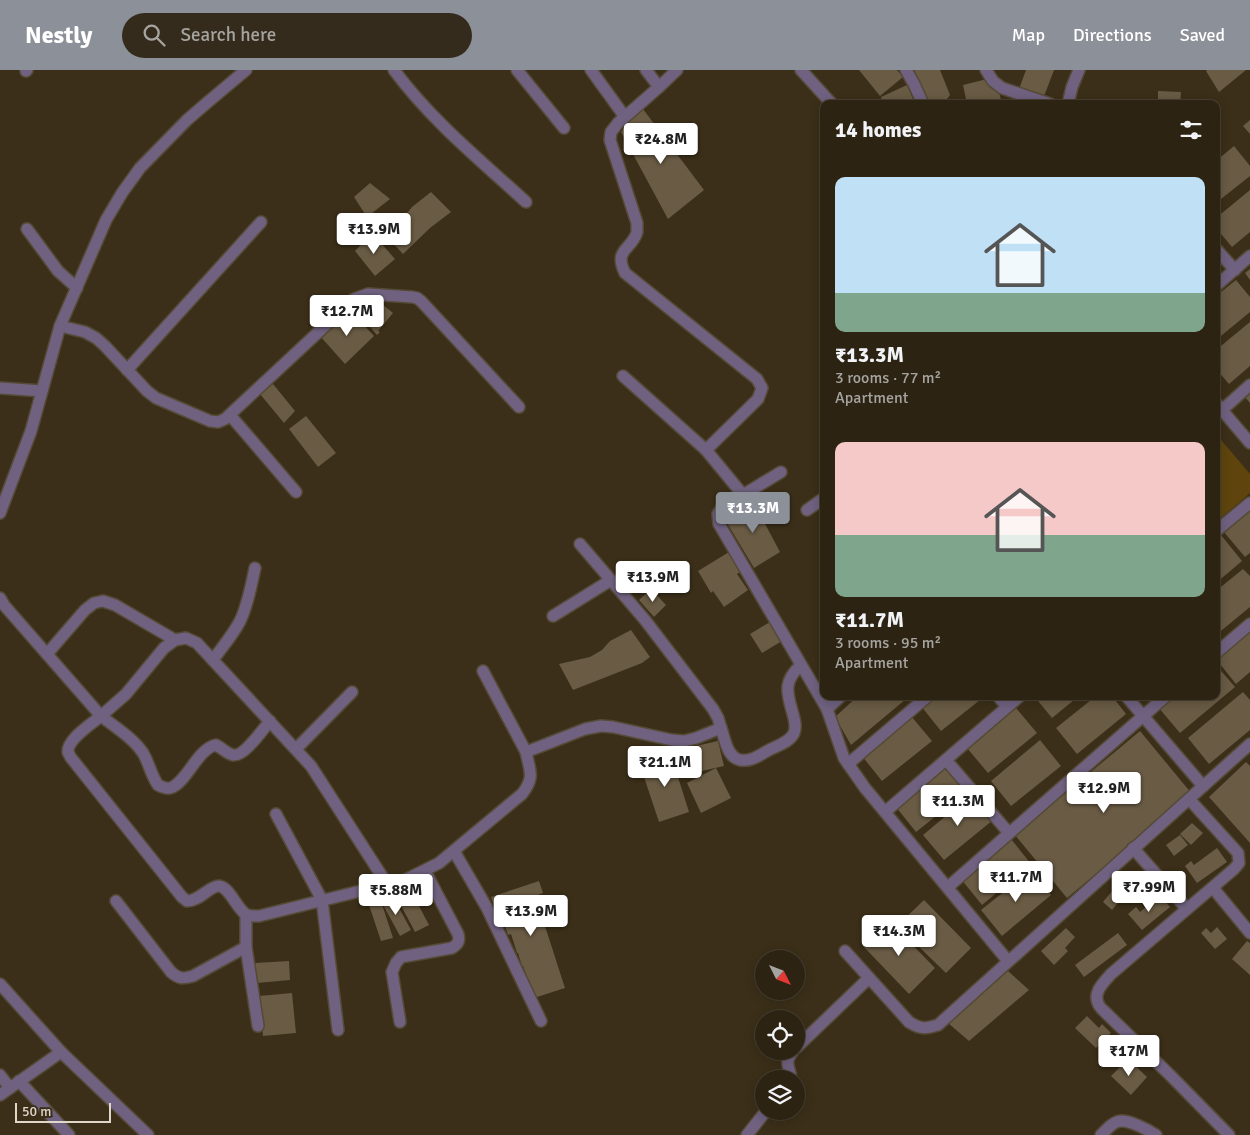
<!DOCTYPE html>
<meta charset="utf-8">
<style>
:root{--surface:#2c2313;--page:#342b1c;--text:#f1f3f6;--muted:#a6a4a0;--line:#484033;--accent:#8c9099}
body{margin:0;font-family:Signika,sans-serif;background:var(--page);color:var(--text);height:100vh;display:flex;flex-direction:column;font-size:19px;white-space:nowrap}
*{box-sizing:border-box;margin:0}
p{font-size:16px;color:var(--muted)}
.icon{flex:none;width:28px;height:28px;fill:none;stroke:currentColor;stroke-width:2;stroke-linecap:round;stroke-linejoin:round}
.map{position:relative;flex:1;overflow:hidden}
.drawer{position:absolute;left:820px;top:30px;width:400px;height:600px;display:flex;flex-direction:column;background:var(--surface);border-radius:10px;box-shadow:0 2px 12px #0003,0 0 0 1px var(--line)}
.drawer>*{flex:none}
.needle{width:32px;rotate:132deg}
.controls{position:absolute;left:755px;top:880px;display:grid;gap:10px}
.controls a{display:grid;place-items:center;width:50px;height:50px;border-radius:50%;background:var(--surface);box-shadow:0 2px 12px #0003,0 0 0 1px var(--line);font-size:25px}
.scale{position:absolute;left:15px;bottom:12px;width:96px;box-sizing:border-box;padding-left:5px;border:2px solid #dfd7ca;border-top:0;font-size:14px;line-height:18px;white-space:nowrap;color:#dfd7ca;-webkit-text-stroke:4px #3b2f19;paint-order:stroke}
.price{position:absolute;translate:-50% -42px;padding:0 11px;border-radius:5px;background:#fff;color:#222;font-size:16px;line-height:32px;filter:drop-shadow(0 1px 2px #0008)}
.price::after{content:'';position:absolute;left:50%;top:30px;width:15px;height:11px;margin-left:-8px;background:inherit;clip-path:polygon(0 0,100% 0,50% 100%)}
.price.selected{background:var(--accent);color:#fff}
ul{padding:0;list-style:none}
li{display:grid;align-content:center;gap:10px;height:265px;padding:0 15px}
li span{display:grid;place-items:center;height:155px;border-radius:10px;color:#555}
li>.icon{margin-inline-start:auto}
span .icon{width:90px;height:90px;fill:#fffc;stroke-width:1}
li b{font-size:21px}
h2{display:flex;justify-content:space-between;align-items:center;height:60px;padding:0 15px;font-size:21px}
header{display:flex;align-items:center;gap:30px;box-sizing:border-box;height:70px;padding:0 25px;background:var(--accent);color:#fff}
header strong{font-size:24px}
nav{display:flex;gap:28px;margin-inline-start:auto;font-size:18px}
.search{width:350px;height:45px;background:var(--page);display:flex;align-items:center;gap:12px;box-sizing:border-box;padding:0 18px;border-radius:28px;color:var(--muted);font-size:19px}
.map>svg:first-child{display:block}
.green{fill:#5f440d}
.building{fill:#695b44}
.lines{fill:none;stroke-linecap:round;stroke-linejoin:round}
.street-casing{stroke:#554a35;stroke-width:14}
.street{stroke:#6f617f;stroke-width:11}
</style>
<header>
<strong>Nestly</strong>
<div class="search"><svg class="icon" aria-label="search" viewBox="0 0 24 24"><circle cx="10" cy="10" r="6"/><path d="M15 15l6 6"/></svg>Search here</div>
<nav><a>Map</a><a>Directions</a><a>Saved</a></nav>
</header>
<div class="map">
<svg width="1250" height="1065" viewBox="0 0 1250 1065">
<rect width="100%" height="100%" fill="#3b2f19"/>
<!-- green -->
<polygon class="green" points="1216,364 1250,404 1250,423 1216,452"/>
<!-- building -->
<g class="building">
<polygon points="859,0 897,0 903,7 880,26"/>
<polygon points="914,0 940,0 950,25 947,29 949,34 929,34"/>
<polygon points="1026,0 1054,0 1043,29 1019,19"/>
<polygon points="1207,0 1246,0 1219,22 1206,1"/>
<polygon points="987,9 999,22 1002,34 967,34 963,15"/>
<polygon points="907,15 915,34 883,34 881,27"/>
<polygon points="1158,21 1181,22 1180,34 1158,34"/>
<polygon points="643,39 704,120 668,149 621,62 631,48"/>
<polygon points="1250,50 1250,64 1243,56"/>
<polygon points="1234,76 1250,96 1250,106 1216,133 1216,91"/>
<polygon points="370,113 390,129 367,147 354,127"/>
<polygon points="1250,120 1250,162 1232,177 1216,158 1216,148"/>
<polygon points="431,122 451,142 430,158 403,184 384,164 404,147 412,137"/>
<polygon points="372,163 395,189 375,206 355,181"/>
<polygon points="1250,199 1250,210 1245,203"/>
<polygon points="1236,210 1250,227 1250,242 1216,270 1216,226"/>
<polygon points="372,226 393,243 378,261 380,262 377,265 353,237"/>
<polygon points="351,241 374,266 345,294 320,266"/>
<polygon points="1250,252 1250,296 1229,314 1216,299 1216,280"/>
<polygon points="273,314 295,341 284,353 260,324"/>
<polygon points="1250,321 1250,333 1244,326"/>
<polygon points="306,346 336,383 318,397 289,359"/>
<polygon points="753,431 764,450 763,450 780,482 754,498 724,448"/>
<polygon points="1250,439 1250,483 1245,487 1223,461"/>
<polygon points="1221,465 1242,491 1216,513 1216,469"/>
<polygon points="729,482 740,502 737,504 748,520 724,537 713,521 711,523 698,501"/>
<polygon points="1243,499 1250,506 1250,537 1216,565 1216,521"/>
<polygon points="651,519 666,535 654,547 639,530"/>
<polygon points="770,552 782,571 762,583 750,564"/>
<polygon points="1250,558 1250,602 1236,614 1216,589 1216,586"/>
<polygon points="631,560 650,587 642,593 573,620 559,594 590,587 602,580 610,571"/>
<polygon points="1216,595 1235,617 1180,663 1158,637 1172,626 1216,626"/>
<polygon points="1243,622 1250,630 1250,660 1209,694 1188,668"/>
<polygon points="858,626 904,626 906,629 851,675 835,647"/>
<polygon points="933,626 985,626 941,661 921,636"/>
<polygon points="1034,626 1079,626 1052,648"/>
<polygon points="1096,626 1112,626 1126,644 1077,684 1056,658"/>
<polygon points="1016,638 1037,663 988,703 967,678"/>
<polygon points="911,646 932,671 882,711 862,686"/>
<polygon points="1140,661 1192,724 1067,828 1015,765"/>
<polygon points="1040,670 1061,696 1011,736 991,711"/>
<polygon points="718,671 724,696 684,705 678,680"/>
<polygon points="671,685 689,742 659,752 640,695"/>
<polygon points="1246,692 1250,696 1250,773 1209,727"/>
<polygon points="945,696 966,722 916,762 896,737"/>
<polygon points="716,698 731,728 701,743 687,713"/>
<polygon points="972,724 993,750 944,790 923,765"/>
<polygon points="1192,753 1203,763 1191,775 1180,764"/>
<polygon points="1180,765 1188,775 1174,786 1166,775"/>
<polygon points="1011,769 1031,794 982,835 961,809"/>
<polygon points="1217,778 1227,792 1197,813 1185,796 1191,791 1194,795"/>
<polygon points="1031,800 1051,825 1002,866 981,840"/>
<polygon points="1127,803 1142,815 1131,828 1126,823 1112,840 1103,832"/>
<polygon points="539,811 543,823 538,825 547,852 544,853 565,918 534,928 529,910 528,911 523,896 522,896 518,883 517,883 511,864 508,865 499,838 495,839 491,827"/>
<polygon points="410,819 429,855 415,862 396,826"/>
<polygon points="379,825 393,868 381,871 367,829"/>
<polygon points="392,825 411,860 400,866 381,831"/>
<polygon points="1160,825 1170,837 1142,860 1128,844 1136,837 1140,842"/>
<polygon points="924,830 971,878 946,903 917,875 919,871 914,866 910,869 898,855"/>
<polygon points="888,850 935,898 909,924 863,876"/>
<polygon points="1217,857 1227,869 1215,879 1201,863 1206,858 1211,863"/>
<polygon points="1066,858 1075,867 1065,878 1068,881 1054,895 1041,881"/>
<polygon points="1118,863 1127,875 1084,907 1075,895"/>
<polygon points="1247,871 1250,873 1250,905 1232,889"/>
<polygon points="289,891 290,910 257,913 255,893"/>
<polygon points="1008,901 1029,920 969,971 948,953"/>
<polygon points="292,923 296,963 263,966 259,926"/>
<polygon points="1087,946 1099,958 1102,954 1111,963 1096,978 1075,958"/>
<polygon points="1128,989 1147,1007 1131,1025 1111,1006"/>
</g>
<g class="lines">
<defs>
<g id="street">
<path d="M 394,0 C 431,50 480,90 526,132"/>
<polyline points="517,0 564,58"/>
<polyline points="591,0 625,47"/>
<polyline points="646,0 659,17"/>
<path d="M 677,0 L 659,17 L 618,53 L 611,62 L 610,70 L 637,153 C 637,156 637,159 637,162 C 632,180 613,179 625,203 L 757,309 L 762,318 L 758,329 L 706,380 L 743,425 L 722,437 L 718,444 L 719,454 L 827,639 L 841,626"/>
<polyline points="801,0 832,34"/>
<polyline points="906,0 914,14 923,34"/>
<polyline points="986,0 993,11 1002,18 1050,34"/>
<polyline points="26,1 27,0"/>
<polyline points="1068,34 1072,17 1079,0"/>
<polyline points="27,159 58,201 77,218"/>
<polyline points="1216,179 1235,200"/>
<polyline points="1216,216 1250,186"/>
<polyline points="60,256 85,262 96,268 105,276 147,321 156,328 210,351 218,352 225,349 354,229 368,224 412,227 417,228 421,231 519,337"/>
<polyline points="127,300 261,152"/>
<polyline points="623,306 706,380"/>
<polyline points="0,318 42,321"/>
<polyline points="1216,333 1250,373"/>
<polyline points="1222,340 1250,315"/>
<polyline points="230,345 296,422"/>
<polyline points="743,425 781,402"/>
<polyline points="807,440 824,428"/>
<polyline points="0,443 31,361 60,256 106,150 122,123 140,98 187,50 209,31 246,0"/>
<polyline points="1216,461 1250,433"/>
<polyline points="580,474 645,550 713,639 718,648 721,658"/>
<path d="M 0,528 L 4,535 L 101,646 C 93,653 67,669 68,682 C 69,684 70,687 72,689 L 182,827 L 187,831 C 200,831 209,816 219,816 C 230,817 237,840 247,845 C 250,846 255,846 259,846 L 405,810 L 439,793 L 522,724 C 535,707 530,702 526,682 L 585,659 L 601,656 L 613,657 L 672,670 L 684,671 L 696,668 L 721,658 C 725,669 727,687 740,690 C 751,692 760,685 769,680 C 777,676 790,672 794,663 C 796,658 795,652 794,648 C 788,625 781,613 801,595"/>
<polyline points="553,546 611,510"/>
<polyline points="1216,583 1250,554"/>
<polyline points="47,584 85,540 94,533 103,531 115,535 175,570"/>
<path d="M 213,590 C 222,577 233,565 240,551 C 248,535 251,516 255,498"/>
<polyline points="483,601 526,682"/>
<polyline points="998,626 1007,637"/>
<polyline points="1126,626 1203,716"/>
<polyline points="827,639 844,688 865,718 1008,891"/>
<path d="M 270,651 C 263,659 244,687 233,685 C 227,684 222,678 216,675 C 197,679 186,714 170,718 C 166,719 162,717 158,715 C 151,705 149,693 143,683 C 133,668 115,657 101,646 L 126,624 L 164,578 L 175,570 L 186,568 L 197,573 L 311,696 L 387,814"/>
<polyline points="296,679 352,622"/>
<polyline points="946,690 1009,763"/>
<polyline points="848,694 928,626"/>
<path d="M 1189,729 L 1238,783 L 1239,793 L 1234,799 L 1111,904 C 1104,912 1093,922 1098,933 C 1099,937 1103,940 1106,943 L 1171,1006 L 1229,1065"/>
<polyline points="885,742 1020,626"/>
<polyline points="276,744 322,830 338,960"/>
<polyline points="1133,778 1187,839"/>
<polyline points="454,781 487,838 541,951"/>
<polyline points="948,817 1166,626"/>
<polyline points="1213,818 1250,863"/>
<path d="M 116,831 L 171,902 C 179,909 183,909 193,906 L 246,877"/>
<polyline points="246,845 246,877 258,956"/>
<path d="M 845,881 L 909,952 C 920,959 925,959 938,955 L 1250,674"/>
<polyline points="0,914 61,982"/>
<path d="M 400,952 L 392,902 L 396,893 L 401,887 L 452,878 C 458,874 460,871 458,864 L 425,801"/>
<polyline points="796,978 869,908"/>
<polyline points="0,1005 10,1018"/>
<path d="M 791,1009 C 790,995 783,995 793,981"/>
<polyline points="19,1011 69,1065"/>
<polyline points="0,1025 61,982 148,1065"/>
<polyline points="747,1065 766,1041"/>
<path d="M 1101,1065 C 1115,1051 1118,1047 1137,1055 C 1144,1058 1150,1061 1156,1065"/>
</g>
</defs>
<!-- street casing -->
<use href="#street" class="street-casing"/>
<!-- street -->
<use href="#street" class="street"/>
</g>
</svg>
<div class="controls">
<a><svg class="needle" viewBox="-14 -14 28 28"><path d="M0-13l5 13h-10z" fill="#e53935"/><path d="M0 13l5-13h-10z" fill="#a6a4a0"/></svg></a>
<a><svg class="icon" aria-label="locate" viewBox="0 0 24 24"><circle cx="12" cy="12" r="6"/><path d="M12 2v4M12 18v4M2 12h4M18 12h4"/></svg></a>
<a><svg class="icon" aria-label="layers" viewBox="0 0 24 24"><path d="M12 4l9 5-9 5-9-5zM3 14l9 5 9-5"/></svg></a>
</div>
<div class="scale">50 m</div>
<b class="price" style="left:661px;top:95px">₹24.8M</b>
<b class="price" style="left:374px;top:185px">₹13.9M</b>
<b class="price" style="left:347px;top:267px">₹12.7M</b>
<b class="price selected" style="left:753px;top:464px">₹13.3M</b>
<b class="price" style="left:653px;top:533px">₹13.9M</b>
<b class="price" style="left:665px;top:718px">₹21.1M</b>
<b class="price" style="left:1104px;top:744px">₹12.9M</b>
<b class="price" style="left:958px;top:757px">₹11.3M</b>
<b class="price" style="left:1016px;top:833px">₹11.7M</b>
<b class="price" style="left:1149px;top:843px">₹7.99M</b>
<b class="price" style="left:396px;top:846px">₹5.88M</b>
<b class="price" style="left:531px;top:867px">₹13.9M</b>
<b class="price" style="left:899px;top:887px">₹14.3M</b>
<b class="price" style="left:1129px;top:1007px">₹17M</b>
<section class="drawer">
<h2>14 homes<svg class="icon" aria-label="filters" viewBox="0 0 24 24"><path d="M4 7h16M4 17h16"/><circle cx="9" cy="7" r="2"/><circle cx="15" cy="17" r="2"/></svg></h2>
<ul>
<li><span style="background:linear-gradient(#bfe0f5 75%,#7fa58c 0)"><svg class="icon" aria-label="home" viewBox="0 0 24 24"><path d="M3 11l9-7 9 7M6 9v11h12V9"/></svg></span><div><b>₹13.3M</b><p>3 rooms · 77 m²</p><p>Apartment</p></div></li>
<li><span style="background:linear-gradient(#f6c9c9 60%,#7fa58c 0)"><svg class="icon" aria-label="home" viewBox="0 0 24 24"><path d="M3 11l9-7 9 7M6 9v11h12V9"/></svg></span><div><b>₹11.7M</b><p>3 rooms · 95 m²</p><p>Apartment</p></div></li>
</ul>
</section>
</div>
